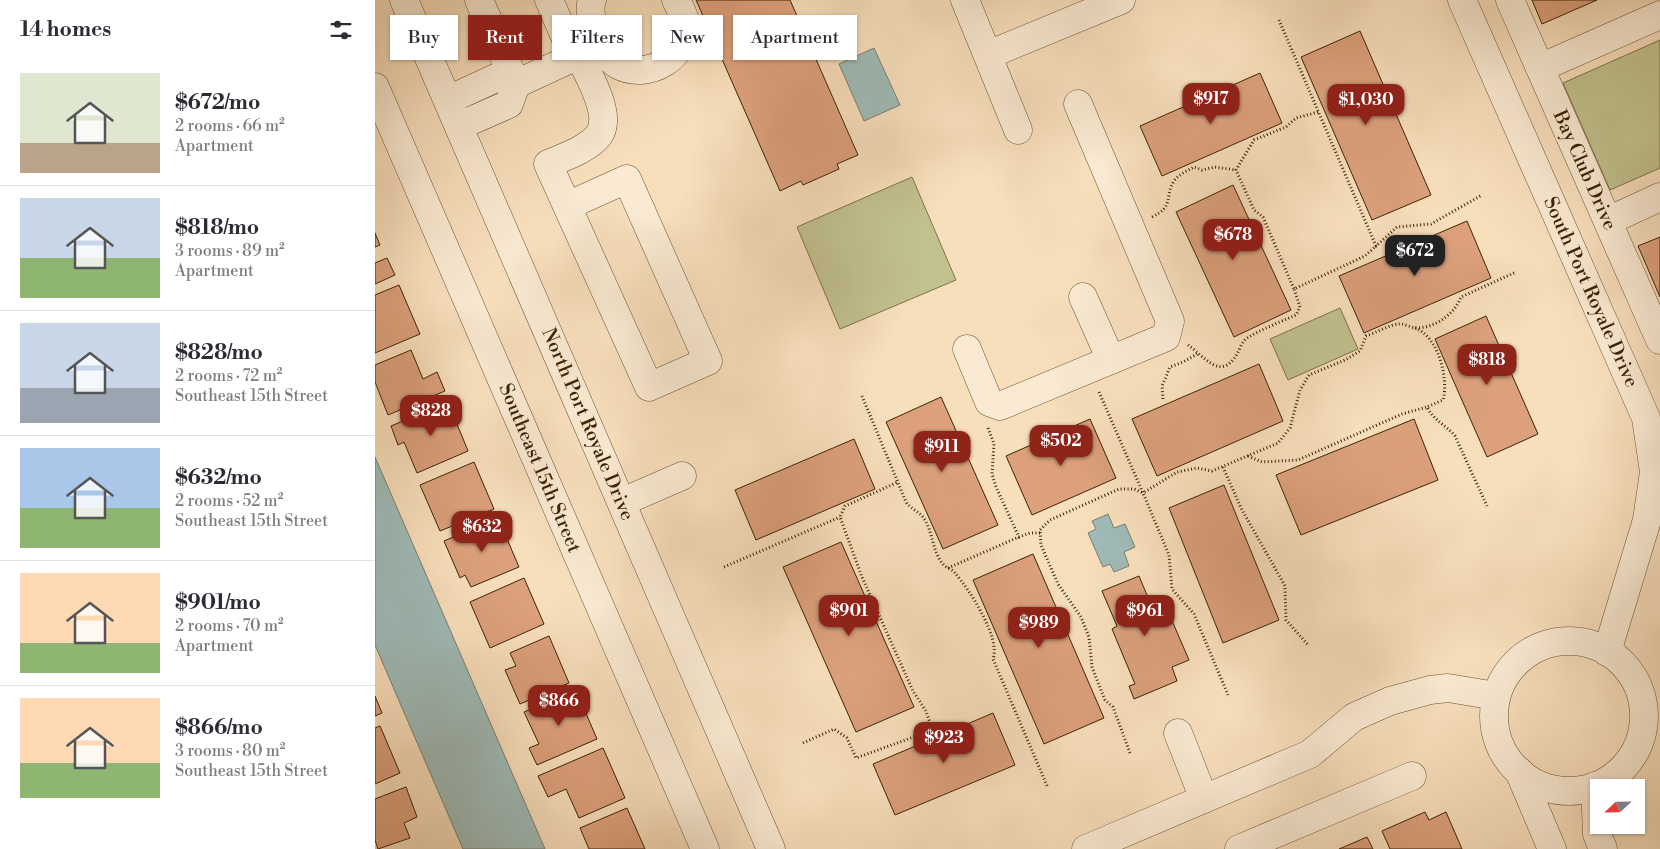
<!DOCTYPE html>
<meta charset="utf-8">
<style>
:root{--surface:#fff;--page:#f7f7f7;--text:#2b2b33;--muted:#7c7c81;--line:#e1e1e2;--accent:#8f2418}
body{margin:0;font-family:"Libre Bodoni",serif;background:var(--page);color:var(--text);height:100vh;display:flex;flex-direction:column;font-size:19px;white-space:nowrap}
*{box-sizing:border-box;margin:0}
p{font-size:16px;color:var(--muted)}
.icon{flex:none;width:28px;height:28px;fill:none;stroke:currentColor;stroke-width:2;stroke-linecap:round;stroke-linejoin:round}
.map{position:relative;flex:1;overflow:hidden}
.side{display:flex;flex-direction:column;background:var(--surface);width:375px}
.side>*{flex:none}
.top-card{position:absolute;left:15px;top:15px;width:475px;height:45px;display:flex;gap:10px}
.needle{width:32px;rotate:248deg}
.controls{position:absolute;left:1215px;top:779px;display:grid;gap:10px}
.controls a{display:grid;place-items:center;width:55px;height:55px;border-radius:0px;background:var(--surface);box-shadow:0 1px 4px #0004;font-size:25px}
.price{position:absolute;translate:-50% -42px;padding:0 11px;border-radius:10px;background:var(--accent);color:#fff;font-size:16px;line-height:32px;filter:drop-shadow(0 1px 2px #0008)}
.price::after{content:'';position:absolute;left:50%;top:30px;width:15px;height:11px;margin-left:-8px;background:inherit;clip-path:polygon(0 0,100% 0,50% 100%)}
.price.selected{background:#222;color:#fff}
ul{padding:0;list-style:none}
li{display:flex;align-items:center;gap:15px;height:125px;padding:0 20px}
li+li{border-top:1px solid var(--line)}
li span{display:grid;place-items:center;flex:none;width:140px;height:100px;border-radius:0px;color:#555}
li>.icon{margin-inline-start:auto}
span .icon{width:60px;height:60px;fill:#fffc;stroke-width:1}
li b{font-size:21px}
h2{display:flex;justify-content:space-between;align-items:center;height:60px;padding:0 20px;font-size:21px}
.tag{padding:0 18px;border-radius:0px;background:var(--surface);box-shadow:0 1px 4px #0004;font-size:18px;line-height:45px}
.tag.selected{background:var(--accent);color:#fff}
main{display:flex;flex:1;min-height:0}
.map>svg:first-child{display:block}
.green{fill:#c1c18e;stroke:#7f7248}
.water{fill:#9fbbb8;stroke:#787e70}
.building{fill:#dca07c;stroke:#3d2303}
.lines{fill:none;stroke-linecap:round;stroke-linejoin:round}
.minor-casing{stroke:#6c5231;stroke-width:29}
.path{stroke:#3d2303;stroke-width:3;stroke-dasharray:1 2.5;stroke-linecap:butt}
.minor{stroke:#faead3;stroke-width:28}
.labels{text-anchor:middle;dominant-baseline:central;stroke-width:4;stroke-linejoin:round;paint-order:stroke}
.street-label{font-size:19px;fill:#3d2303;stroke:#faead3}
</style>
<main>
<section class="side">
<h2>14 homes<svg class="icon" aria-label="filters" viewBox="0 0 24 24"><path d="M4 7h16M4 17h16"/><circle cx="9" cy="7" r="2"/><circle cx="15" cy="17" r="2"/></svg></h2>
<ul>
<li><span style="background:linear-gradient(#dfe7d0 70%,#b9a48a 0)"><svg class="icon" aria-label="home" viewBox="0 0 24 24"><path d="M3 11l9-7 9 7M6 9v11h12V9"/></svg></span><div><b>$672/mo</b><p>2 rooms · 66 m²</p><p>Apartment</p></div></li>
<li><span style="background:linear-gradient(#c9d6e8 60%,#8fb573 0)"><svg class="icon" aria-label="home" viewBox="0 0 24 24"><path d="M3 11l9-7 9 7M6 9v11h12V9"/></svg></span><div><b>$818/mo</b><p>3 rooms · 89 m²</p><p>Apartment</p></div></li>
<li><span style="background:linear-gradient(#c9d6e8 65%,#9aa5b1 0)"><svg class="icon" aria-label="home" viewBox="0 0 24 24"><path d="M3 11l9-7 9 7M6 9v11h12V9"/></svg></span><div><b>$828/mo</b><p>2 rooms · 72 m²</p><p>Southeast 15th Street</p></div></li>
<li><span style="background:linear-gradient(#a9c7e8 60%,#8fb573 0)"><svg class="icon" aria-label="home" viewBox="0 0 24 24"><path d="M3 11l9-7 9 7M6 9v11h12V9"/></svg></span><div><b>$632/mo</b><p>2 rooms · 52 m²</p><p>Southeast 15th Street</p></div></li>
<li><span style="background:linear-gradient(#ffd9b3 70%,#8fb573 0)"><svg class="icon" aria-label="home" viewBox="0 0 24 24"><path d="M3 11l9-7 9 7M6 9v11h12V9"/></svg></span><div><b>$901/mo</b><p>2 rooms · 70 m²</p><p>Apartment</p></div></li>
<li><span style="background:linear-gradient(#ffd9b3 65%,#8fb573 0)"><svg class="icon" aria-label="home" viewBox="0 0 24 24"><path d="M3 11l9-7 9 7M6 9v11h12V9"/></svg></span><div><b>$866/mo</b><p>3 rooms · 80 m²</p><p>Southeast 15th Street</p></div></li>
</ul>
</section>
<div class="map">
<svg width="1285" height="849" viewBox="0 0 1285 849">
<rect width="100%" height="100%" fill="#f8dfbc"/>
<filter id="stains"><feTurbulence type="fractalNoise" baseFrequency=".004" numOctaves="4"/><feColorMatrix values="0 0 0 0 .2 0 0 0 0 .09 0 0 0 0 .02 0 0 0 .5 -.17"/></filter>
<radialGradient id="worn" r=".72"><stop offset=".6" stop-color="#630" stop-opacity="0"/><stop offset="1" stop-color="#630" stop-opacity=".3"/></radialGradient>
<!-- green -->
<g class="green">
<polygon points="1285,40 1285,168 1235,190 1188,83"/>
<polygon points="537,177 581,280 465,329 422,227"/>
<polygon points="965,308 983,349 913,380 895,339"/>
</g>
<!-- water -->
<g class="water">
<polygon points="499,48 525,105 489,121 464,64"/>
<polygon points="0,457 170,849 88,849 0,645"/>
<polygon points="733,514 739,528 750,524 760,547 749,552 754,566 739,572 735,564 728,567 713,533 721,529 717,521"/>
</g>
<!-- building -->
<g class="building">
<polygon points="321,0 415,0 483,155 462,164 464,169 428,185 426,181 405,191"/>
<polygon points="1157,0 1222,0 1167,24"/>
<polygon points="985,31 1056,195 997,220 926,57"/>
<polygon points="885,73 907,123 787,176 765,126"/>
<polygon points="858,185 916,310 859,337 801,212"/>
<polygon points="1092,221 1116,278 989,333 964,276"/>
<polygon points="0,233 5,245 0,247"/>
<polygon points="1285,237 1285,297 1263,246"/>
<polygon points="12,258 20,275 0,284 0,263"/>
<polygon points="24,285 45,334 0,353 0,295"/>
<polygon points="1111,316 1163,434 1112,457 1060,339"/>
<polygon points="36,350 48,379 62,372 70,391 13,415 0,382 0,365"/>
<polygon points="884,364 908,421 782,476 757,419"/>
<polygon points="566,397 623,525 568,549 511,422"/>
<polygon points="73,402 93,451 42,473 29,442 23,445 16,426"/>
<polygon points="715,419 741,478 657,515 631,456"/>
<polygon points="1039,419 1063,480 926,535 901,475"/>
<polygon points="479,439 500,489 381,540 360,490"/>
<polygon points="99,462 119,509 65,531 45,485"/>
<polygon points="849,485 904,620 848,643 794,508"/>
<polygon points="123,518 144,567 96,587 90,575 85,578 69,541"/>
<polygon points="466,542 539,707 481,732 408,567"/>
<polygon points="658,554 729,718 669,744 598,580"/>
<polygon points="764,576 777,607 789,602 814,660 797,667 802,681 759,699 754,686 760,684 737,629 742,626 727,591"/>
<polygon points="149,578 169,624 115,648 95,602"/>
<polygon points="174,636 194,683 145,704 130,670 141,666 135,653"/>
<polygon points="201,690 222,739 162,765 154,748 164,744 149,712"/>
<polygon points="0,696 7,713 0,716"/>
<polygon points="618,713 640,765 520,815 498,764"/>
<polygon points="5,726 25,773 0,784 0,728"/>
<polygon points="228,748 250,798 204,818 191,789 173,797 163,776"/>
<polygon points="31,787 42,817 29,823 35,838 3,849 0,840 0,799"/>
<polygon points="252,808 270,849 214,849 205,828"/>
<polygon points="1050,812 1054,820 1071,812 1087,849 1015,849 1007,831"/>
<polygon points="992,837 998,849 964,849"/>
</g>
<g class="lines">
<defs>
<g id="minor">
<polyline points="29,0 396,849"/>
<polyline points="174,0 199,57"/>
<path d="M 217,0 C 213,12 217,23 222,33 C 227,45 231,58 243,65 C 273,81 314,57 310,21 C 309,15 304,6 301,0"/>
<polyline points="590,0 643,130"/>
<polyline points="1087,0 1271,418 1279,472 1272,520 1232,652"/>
<polyline points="1135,0 1285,340"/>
<polyline points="613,55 746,0"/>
<polyline points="1165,68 1285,15"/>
<polyline points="0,87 330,849"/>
<polyline points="73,100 123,77 141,84 221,47"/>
<polyline points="84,126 134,104 141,84 104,0"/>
<path d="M 192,206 L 252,179 L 333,361 L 274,387 L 173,164 C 189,157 213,149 224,135 C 238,115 213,75 204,55"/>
<polyline points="1233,221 1285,197"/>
<polyline points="708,297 736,360"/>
<polyline points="592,349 614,402 625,406 791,337 795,321 703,104"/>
<polyline points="247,502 307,476"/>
<circle cx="1194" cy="716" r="75"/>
<polyline points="803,733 829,799"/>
<polyline points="1144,771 1177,849"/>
<polyline points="1220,786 1222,834 1228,849"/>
<polyline points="711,849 935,754 979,717 1015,701 1055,690 1073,688 1121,696"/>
<polyline points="864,849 1037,776"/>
</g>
</defs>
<!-- minor casing -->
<use href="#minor" class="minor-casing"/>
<!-- path -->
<g class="path">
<polyline points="904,20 1001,246 1022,227 1056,224 1107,195"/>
<polyline points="943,112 921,118 911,127 879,140 861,170 879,210 888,217 919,289 990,256 1001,246"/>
<path d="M 777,217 C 800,206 789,197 799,181 C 804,174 812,171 819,167 L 827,170 L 840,167 L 861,170"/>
<path d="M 1040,328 C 1063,336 1074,378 1068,400 L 1052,407 C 1058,420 1071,425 1080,436 L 1112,506"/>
<path d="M 813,345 C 829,356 846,382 862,354 C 865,349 867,341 872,338 C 887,329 905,322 921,315 L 925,307 L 919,289"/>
<path d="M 724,392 L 768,493 L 802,472 L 822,468 L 837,471 L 903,443 L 915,428 L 925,390 L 934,375 L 970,360 L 985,351 L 991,336 C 1001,333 1015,324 1025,324 C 1030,324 1035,327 1040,328 C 1060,328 1079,315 1086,297 L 1141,272"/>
<path d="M 487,396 L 531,502 C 536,509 543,511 548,517 C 558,530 557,552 568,564 C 571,568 577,569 580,573 C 594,589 626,638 618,659 L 673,788"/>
<polyline points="788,399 787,386 795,367 808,362 824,353"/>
<polyline points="613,428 619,444 617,474 621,487 644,537 655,533 665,533"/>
<polyline points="873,456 887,462 923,460 1027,414 1052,407"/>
<polyline points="848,467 866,508 910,586 911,620 934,646"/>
<polyline points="349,567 465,517"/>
<polyline points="573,568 644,537"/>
<polyline points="428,743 459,729 472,738 481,758 544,735 555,723 551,711 538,691 487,577 465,517 470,506 523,482"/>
<polyline points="755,753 738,707 730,700 717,667 714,637 706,617 683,584 666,545 665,530 675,520 744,489 759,489 768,493 794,555 797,589 819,614 853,695"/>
</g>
<!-- minor -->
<use href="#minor" class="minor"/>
</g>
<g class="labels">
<!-- street labels -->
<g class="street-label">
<text transform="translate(1210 170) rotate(66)">Bay Club Drive</text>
<text transform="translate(1216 292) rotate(66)">South Port Royale Drive</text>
<text transform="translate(213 424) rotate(67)">North Port Royale Drive</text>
<text transform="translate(165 468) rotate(67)">Southeast 15th Street</text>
</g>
</g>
<rect width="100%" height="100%" filter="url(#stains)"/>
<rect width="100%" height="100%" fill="url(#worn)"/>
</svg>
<div class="controls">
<a><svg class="needle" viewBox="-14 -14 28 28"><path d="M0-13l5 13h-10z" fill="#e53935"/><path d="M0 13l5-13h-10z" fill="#7c7c81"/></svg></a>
</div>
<b class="price" style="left:836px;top:125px">$917</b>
<b class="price" style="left:991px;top:126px">$1,030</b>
<b class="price" style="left:858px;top:261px">$678</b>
<b class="price selected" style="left:1040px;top:277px">$672</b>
<b class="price" style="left:1112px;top:386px">$818</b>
<b class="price" style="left:56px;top:437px">$828</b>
<b class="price" style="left:686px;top:467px">$502</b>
<b class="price" style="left:567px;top:473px">$911</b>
<b class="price" style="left:107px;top:553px">$632</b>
<b class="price" style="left:474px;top:637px">$901</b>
<b class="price" style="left:770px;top:637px">$961</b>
<b class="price" style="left:664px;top:649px">$989</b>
<b class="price" style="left:184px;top:727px">$866</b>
<b class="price" style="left:569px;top:764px">$923</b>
<div class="top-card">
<a class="tag">Buy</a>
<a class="tag selected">Rent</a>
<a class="tag">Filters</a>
<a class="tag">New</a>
<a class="tag">Apartment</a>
</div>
</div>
</main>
